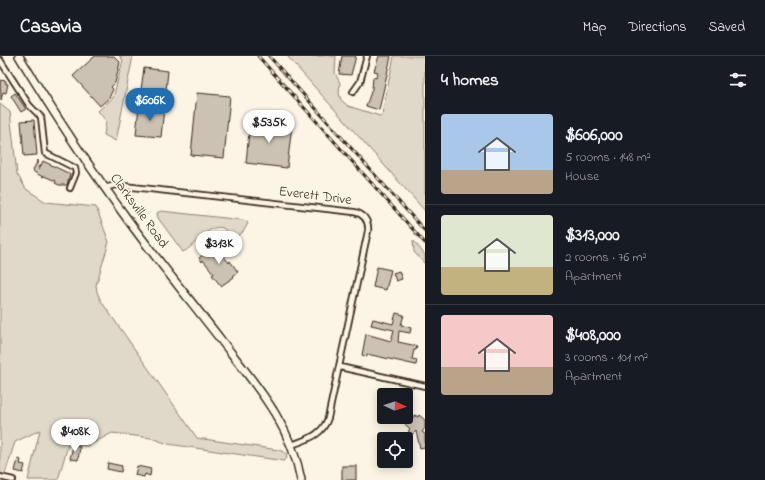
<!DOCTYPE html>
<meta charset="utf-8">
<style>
:root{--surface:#171b24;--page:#242831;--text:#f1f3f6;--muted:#9ea1a6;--line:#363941;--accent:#1f6fb2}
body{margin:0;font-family:"Indie Flower",sans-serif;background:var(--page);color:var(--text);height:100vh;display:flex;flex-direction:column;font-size:15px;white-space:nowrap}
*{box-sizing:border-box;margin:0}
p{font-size:13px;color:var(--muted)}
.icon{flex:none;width:22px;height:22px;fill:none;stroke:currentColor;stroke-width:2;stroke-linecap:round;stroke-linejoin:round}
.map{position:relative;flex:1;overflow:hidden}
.drawer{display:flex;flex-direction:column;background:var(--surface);width:340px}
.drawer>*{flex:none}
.needle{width:26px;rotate:94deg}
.buttons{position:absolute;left:377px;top:332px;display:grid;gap:8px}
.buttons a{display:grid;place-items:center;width:36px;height:36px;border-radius:4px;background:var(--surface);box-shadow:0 2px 10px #0003;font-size:20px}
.price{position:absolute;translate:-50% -34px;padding:0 9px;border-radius:14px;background:#fff;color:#222;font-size:13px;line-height:26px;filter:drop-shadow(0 1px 2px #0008)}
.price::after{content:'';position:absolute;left:50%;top:24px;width:12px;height:9px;margin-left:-6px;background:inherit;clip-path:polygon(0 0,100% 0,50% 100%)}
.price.current{background:var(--accent);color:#fff}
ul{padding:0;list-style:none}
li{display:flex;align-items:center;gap:12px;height:100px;padding:0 16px}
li+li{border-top:1px solid var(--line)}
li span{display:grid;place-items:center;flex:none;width:112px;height:80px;border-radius:4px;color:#555}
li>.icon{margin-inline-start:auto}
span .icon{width:48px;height:48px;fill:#fffc;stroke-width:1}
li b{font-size:17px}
h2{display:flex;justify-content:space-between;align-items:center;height:48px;padding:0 16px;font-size:17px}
header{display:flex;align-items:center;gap:24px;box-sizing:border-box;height:56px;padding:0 20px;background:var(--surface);border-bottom:1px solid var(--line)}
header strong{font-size:19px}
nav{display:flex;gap:22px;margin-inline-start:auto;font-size:14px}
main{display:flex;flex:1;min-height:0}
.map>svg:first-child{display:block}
.green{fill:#e0d8c8;stroke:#8e8173}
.building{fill:#ccc2b3;stroke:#3b2a1e}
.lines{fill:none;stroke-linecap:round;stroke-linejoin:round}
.street-casing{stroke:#3b2a1e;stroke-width:8}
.secondary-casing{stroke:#3b2a1e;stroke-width:10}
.street{stroke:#fcf5e5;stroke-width:4.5}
.secondary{stroke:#fcf5e5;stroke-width:7}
.rail-casing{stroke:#3b2a1e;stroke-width:3}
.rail{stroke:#fcf5e5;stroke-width:1.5;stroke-dasharray:4.5;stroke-linecap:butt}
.labels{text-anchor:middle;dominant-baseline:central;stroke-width:3.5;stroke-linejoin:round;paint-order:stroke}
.street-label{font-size:14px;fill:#3b2a1e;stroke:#fcf5e5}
</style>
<header>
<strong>Casavia</strong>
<nav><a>Map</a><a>Directions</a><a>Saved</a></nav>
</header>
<main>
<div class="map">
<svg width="425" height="424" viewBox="0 0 425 424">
<rect width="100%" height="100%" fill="#fcf5e5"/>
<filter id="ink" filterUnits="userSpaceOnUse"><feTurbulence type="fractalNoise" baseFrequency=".025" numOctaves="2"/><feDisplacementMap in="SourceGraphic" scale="8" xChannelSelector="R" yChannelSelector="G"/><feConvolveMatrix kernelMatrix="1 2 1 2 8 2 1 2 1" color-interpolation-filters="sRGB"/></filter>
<g filter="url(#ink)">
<!-- green -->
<g class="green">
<polygon points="119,0 133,0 116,85 104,79 106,65 98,55 113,42 123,4"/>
<polygon points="287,0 336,0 335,17 340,27 339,37 341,44 348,50 380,60 382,58 394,0 425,0 425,155"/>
<polygon points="0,48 10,56 17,118 26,133 46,146 96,151 109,186 96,229 97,236 101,245 197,382 279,394 286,397 287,402 284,405 168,388 151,382 112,377 88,390 68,389 58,424 28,424 40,374 15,386 4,421 0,421"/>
<path d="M 161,155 L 243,164 L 248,167 C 244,175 241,182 231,180 L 223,172 C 208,167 195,191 183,196 L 158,162 L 157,157 Z"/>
<polygon points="413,184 425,199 425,208 414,196"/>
</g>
<!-- building -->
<g class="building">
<polygon points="95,0 114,0 120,6 115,27 111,31 113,33 109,42 100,50 73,20"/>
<polygon points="342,0 356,0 351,19 339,18"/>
<polygon points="379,0 391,0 379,54 366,50 372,33 373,21 376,22 378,16 374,15"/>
<polygon points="144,12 168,15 165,44 140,41"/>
<polygon points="0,24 6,25 6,28 8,28 6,37 3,36 1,44"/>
<polygon points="15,37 26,53 21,56 11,40"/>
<polygon points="197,37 230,40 224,102 191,99"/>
<polygon points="139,50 164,52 161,81 136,79"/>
<polygon points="34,64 37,99 24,100 21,65"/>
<polygon points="250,65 292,69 287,112 246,107"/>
<polygon points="38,104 39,114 43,105 70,118 67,129 59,129 55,127 56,125 44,120 43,121 34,116 33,114"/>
<polygon points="216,188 220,192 218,193 229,207 230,205 238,216 233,220 234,221 221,230 212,219 214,218 203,204 202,206 199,202"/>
<polygon points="377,211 391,214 386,234 373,231"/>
<polygon points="399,215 402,223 396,225 393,217"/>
<polygon points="396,257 404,259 401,269 411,272 410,277 399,275 398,286 417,290 416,294 414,294 412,303 417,304 416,309 367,298 367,301 362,299 366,278 391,285 394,274 371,269 373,263 393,268"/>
<polygon points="415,359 418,361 419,359 425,364 425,372 422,376 425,378 425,391 420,392 416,375 413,378 408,375 410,373 403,366 405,361 409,360 412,363"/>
<polygon points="73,390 80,391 78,404 70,403"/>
<polygon points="18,403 21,404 20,408 25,409 23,417 15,415"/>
<polygon points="108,407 122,410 121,416 107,413"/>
<polygon points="137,410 151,413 150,420 145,418 144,421 135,419"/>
<rect x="342" y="410" width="14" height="14"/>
</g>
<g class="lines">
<defs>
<g id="street">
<polyline points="0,4 29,49 41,61 45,97 75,112 76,117 70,132"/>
<polyline points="353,36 360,26 367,0"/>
<path d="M 105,132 L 115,129 L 354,156 C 364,158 369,165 368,175 L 328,362 C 322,380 307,383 292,389"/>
<polyline points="340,311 425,330"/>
<polyline points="0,421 13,424"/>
</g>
<path id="secondary" d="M 19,0 C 53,56 89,111 128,164 C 158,205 190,244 221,284 C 255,328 291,368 301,424"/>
</defs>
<!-- street casing -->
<use href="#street" class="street-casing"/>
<!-- secondary casing -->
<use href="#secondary" class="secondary-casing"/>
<!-- street -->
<use href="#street" class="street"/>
<!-- secondary -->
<use href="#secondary" class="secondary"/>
<defs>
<g id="rail">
<polyline points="258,0 425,187"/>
<polyline points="269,0 425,175"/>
</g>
</defs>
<!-- rail casing -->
<use href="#rail" class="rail-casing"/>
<!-- rail -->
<use href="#rail" class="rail"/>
</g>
</g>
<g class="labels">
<!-- street labels -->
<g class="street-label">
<text transform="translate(315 140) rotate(7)">Everett Drive</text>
<text transform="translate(139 155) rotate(54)">Clarksville Road</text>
</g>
</g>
</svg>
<div class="buttons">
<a><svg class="needle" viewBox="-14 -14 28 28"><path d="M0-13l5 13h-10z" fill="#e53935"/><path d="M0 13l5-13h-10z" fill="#9ea1a6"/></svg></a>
<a><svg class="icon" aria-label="locate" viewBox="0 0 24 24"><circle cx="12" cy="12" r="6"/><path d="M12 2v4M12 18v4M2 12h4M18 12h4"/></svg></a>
</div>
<b class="price current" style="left:150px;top:66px">$606K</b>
<b class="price" style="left:269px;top:88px">$535K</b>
<b class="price" style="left:219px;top:209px">$313K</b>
<b class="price" style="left:75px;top:397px">$408K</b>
</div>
<section class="drawer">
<h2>4 homes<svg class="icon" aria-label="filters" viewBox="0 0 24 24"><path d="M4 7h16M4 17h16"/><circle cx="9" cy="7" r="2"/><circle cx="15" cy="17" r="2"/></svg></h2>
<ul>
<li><span style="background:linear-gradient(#a9c7e8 70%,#b9a48a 0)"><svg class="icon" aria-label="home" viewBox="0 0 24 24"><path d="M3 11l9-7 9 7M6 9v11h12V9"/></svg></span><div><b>$606,000</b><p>5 rooms · 148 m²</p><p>House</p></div></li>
<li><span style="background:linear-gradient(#dfe7d0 65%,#c2b280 0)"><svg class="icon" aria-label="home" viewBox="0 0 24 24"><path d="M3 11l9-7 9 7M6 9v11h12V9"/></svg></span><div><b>$313,000</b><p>2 rooms · 76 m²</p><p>Apartment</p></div></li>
<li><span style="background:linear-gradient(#f6c9c9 65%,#b9a48a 0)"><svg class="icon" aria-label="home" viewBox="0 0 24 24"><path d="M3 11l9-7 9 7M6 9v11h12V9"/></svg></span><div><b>$408,000</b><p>3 rooms · 101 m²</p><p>Apartment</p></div></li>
</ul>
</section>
</main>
